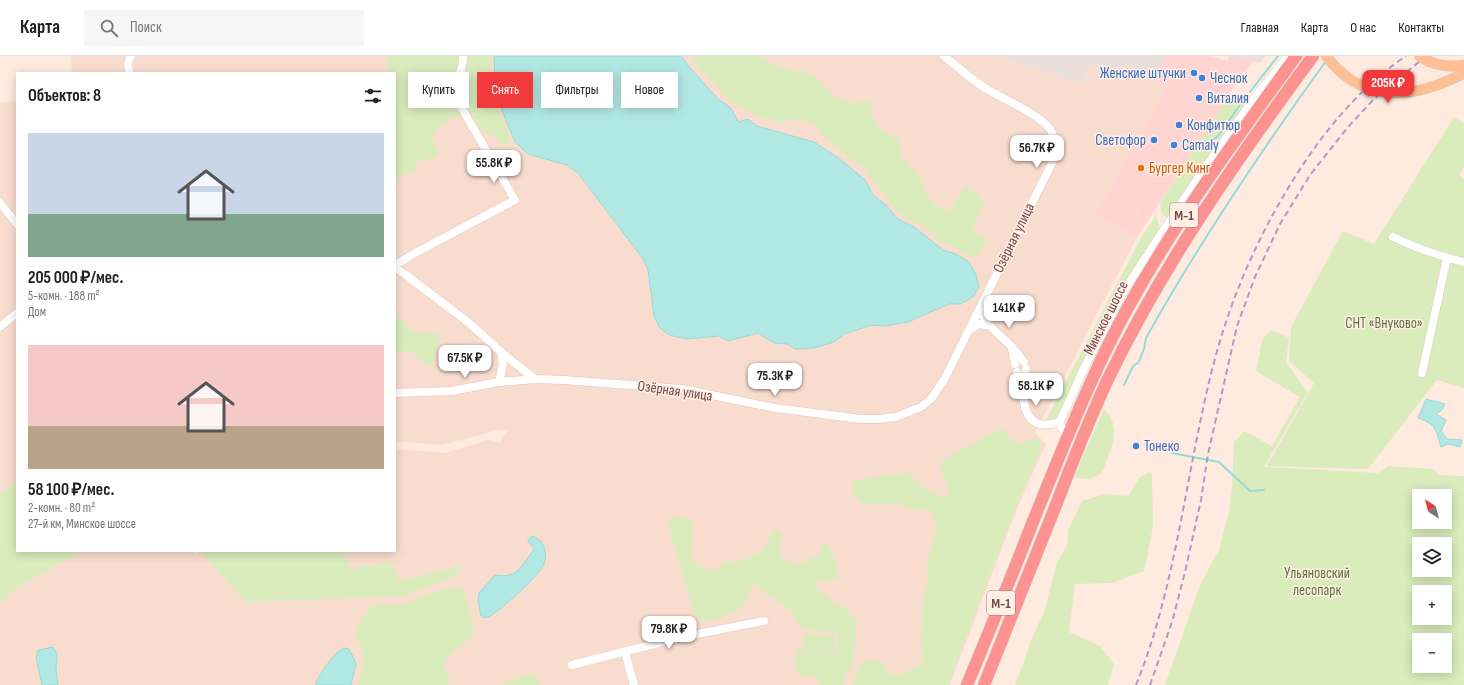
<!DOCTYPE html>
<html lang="ru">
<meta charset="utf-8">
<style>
:root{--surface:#fff;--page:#f6f6f6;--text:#202124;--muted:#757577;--line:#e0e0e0;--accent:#f13a3b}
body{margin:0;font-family:"Sofia Sans Condensed",sans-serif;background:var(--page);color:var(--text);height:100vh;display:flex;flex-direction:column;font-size:15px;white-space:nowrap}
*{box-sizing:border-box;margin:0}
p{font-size:13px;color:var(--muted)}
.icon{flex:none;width:22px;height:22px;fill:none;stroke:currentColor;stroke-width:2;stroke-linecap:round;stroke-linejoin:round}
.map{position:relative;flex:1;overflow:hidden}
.details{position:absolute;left:16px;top:16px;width:380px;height:480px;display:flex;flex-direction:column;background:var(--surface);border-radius:0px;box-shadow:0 2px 10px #0003}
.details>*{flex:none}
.top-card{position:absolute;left:408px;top:16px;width:380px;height:36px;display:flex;gap:8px}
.needle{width:26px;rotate:324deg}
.buttons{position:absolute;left:1412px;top:433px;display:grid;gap:8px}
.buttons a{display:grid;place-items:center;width:40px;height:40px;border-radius:0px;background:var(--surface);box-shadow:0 2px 10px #0003;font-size:20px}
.price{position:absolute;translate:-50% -34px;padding:0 9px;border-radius:8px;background:#fff;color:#222;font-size:13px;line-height:26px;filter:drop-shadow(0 1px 2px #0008)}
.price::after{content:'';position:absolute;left:50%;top:24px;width:12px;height:9px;margin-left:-6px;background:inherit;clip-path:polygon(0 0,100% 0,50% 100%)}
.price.current{background:var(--accent);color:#fff}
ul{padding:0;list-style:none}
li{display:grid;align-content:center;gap:8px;height:212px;padding:0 12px}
li span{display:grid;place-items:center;height:124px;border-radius:0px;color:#555}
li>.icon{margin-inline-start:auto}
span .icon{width:72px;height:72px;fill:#fffc;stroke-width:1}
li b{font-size:17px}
h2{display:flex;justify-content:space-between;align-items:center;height:48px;padding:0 12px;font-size:17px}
.tag{padding:0 14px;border-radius:0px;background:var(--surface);box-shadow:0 2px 10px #0003;font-size:14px;line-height:36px}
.tag.current{background:var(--accent);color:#fff}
header{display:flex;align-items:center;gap:24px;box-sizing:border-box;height:56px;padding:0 20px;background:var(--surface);border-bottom:1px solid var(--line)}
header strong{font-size:19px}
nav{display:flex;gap:22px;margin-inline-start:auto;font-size:14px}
.search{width:280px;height:36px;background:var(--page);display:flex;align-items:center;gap:10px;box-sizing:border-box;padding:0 14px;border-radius:0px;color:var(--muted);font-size:15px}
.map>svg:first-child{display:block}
.residential{fill:#f8ddcf}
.commercial{fill:#ffd4d1}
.industrial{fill:#ebdfdb}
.green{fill:#daecbc;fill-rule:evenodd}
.water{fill:#b2e8e4;stroke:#97dbd6}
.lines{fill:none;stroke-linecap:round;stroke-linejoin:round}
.stream{stroke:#97dbd6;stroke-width:2}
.minor-casing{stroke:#e4c6bd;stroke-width:9}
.highway-casing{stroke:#d8cdcb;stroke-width:13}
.minor{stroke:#fff;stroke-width:8}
.highway{stroke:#fd9390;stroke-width:12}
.rail{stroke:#aa9dc7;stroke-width:2;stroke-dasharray:6 4;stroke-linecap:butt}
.major-bridge-casing{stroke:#d8cdcb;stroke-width:11;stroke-linecap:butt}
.major-bridge{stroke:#ffbf94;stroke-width:10}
.shop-dot{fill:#3f7fe0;stroke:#ffefe6;stroke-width:1.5}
.food-dot{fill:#e8710a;stroke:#ffefe6;stroke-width:1.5}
.labels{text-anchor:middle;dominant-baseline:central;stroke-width:3;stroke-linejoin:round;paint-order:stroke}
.shield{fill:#ffefe6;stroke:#9e7c75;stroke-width:1}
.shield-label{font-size:14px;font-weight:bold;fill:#754b45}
.shop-label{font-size:15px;fill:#366cbe;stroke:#ffefe6;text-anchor:start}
.food-label{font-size:15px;fill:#c56008;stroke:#ffefe6;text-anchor:start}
.street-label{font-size:15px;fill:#754b45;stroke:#ffefe6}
.park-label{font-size:15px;fill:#59763a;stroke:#ffefe6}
</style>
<header>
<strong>Карта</strong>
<div class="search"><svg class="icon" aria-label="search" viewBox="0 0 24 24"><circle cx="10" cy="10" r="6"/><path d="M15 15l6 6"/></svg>Поиск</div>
<nav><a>Главная</a><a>Карта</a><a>О нас</a><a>Контакты</a></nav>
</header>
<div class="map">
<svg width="1464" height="629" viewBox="0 0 1464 629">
<rect width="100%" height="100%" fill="#feeade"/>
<!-- residential -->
<g class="residential">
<polygon points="71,0 125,0 124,17 72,17"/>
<polygon points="136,0 998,0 1004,3 1083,28 1090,8 1138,24 1143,22 1167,30 1095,159 1137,181 1035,377 1046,388 1016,455 950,629 0,629 0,531 17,495 189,495 197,498 196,495 395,495 395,393 446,397 488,384 500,387 502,382 509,373 494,375 442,389 395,385 395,17 134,17 134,6"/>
<polygon points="17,45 17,426 0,438 0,47"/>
</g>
<!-- commercial -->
<polygon class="commercial" points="1165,0 1211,0 1228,5 1229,0 1235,0 1253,5 1230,36 1225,47 1137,181 1095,159 1167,30 1155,26"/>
<!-- industrial -->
<g class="industrial">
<polygon points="998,0 1165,0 1155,26 1143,22 1138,24 1090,8 1083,28 1004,3"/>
<polygon points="1235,0 1265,0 1260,7"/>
</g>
<!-- green -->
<g class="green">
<path d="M 387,0 L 491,0 C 491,18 490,32 496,49 C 501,62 509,73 510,87 L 502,89 C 496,81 491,79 483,74 C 476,70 472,61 464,59 C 454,57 435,72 433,81 C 433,86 437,94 438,99 C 431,104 424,102 416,107 L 415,115 L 406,117 L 395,125 L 395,17 L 385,17 L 389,12 Z"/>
<path d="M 693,0 L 758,0 L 780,12 L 812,18 L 834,40 L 849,47 L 871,45 L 874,65 L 885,76 L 899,84 L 901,101 L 920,121 L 925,137 L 936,150 L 950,155 L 961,136 L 967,130 L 980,141 L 985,148 C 980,156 975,162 973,171 L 977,178 L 991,185 L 985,187 L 981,195 L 975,201 L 966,199 L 953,190 L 945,188 L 937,184 L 927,172 L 908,163 L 894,152 L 864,112 L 836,91 L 824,80 L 814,67 L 796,64 L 780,66 L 762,62 L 731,46 L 696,9 Z"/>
<polygon points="1229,45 1241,45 1245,49 1169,159 1166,161 1163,159 1160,150 1160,147 1225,47"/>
<polygon points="1454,61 1464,67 1464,110 1459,119 1464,122 1464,332 1437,324 1368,413 1267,410 1314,327 1289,305 1291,271 1343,175 1374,188"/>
<polygon points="1156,159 1159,169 1157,177 1115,243 1082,308 1059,361 1056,363 1045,366 1139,186"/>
<polygon points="400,261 411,274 419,277 435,276 440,282 432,310 424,308 412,296 403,295 395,298 395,262"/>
<path d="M 1272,274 L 1289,282 L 1286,306 L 1304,332 L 1308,336 L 1264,411 L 1378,417 L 1388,410 L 1433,413 L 1437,416 L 1438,419 L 1464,420 L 1464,629 L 1165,629 L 1200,529 L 1219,494 L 1229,456 L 1232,431 L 1234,386 L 1244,375 L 1272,390 L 1300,341 L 1256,315 L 1263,282 ZM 1419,440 L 1445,440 L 1445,466 L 1419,466 ZM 1419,488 L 1445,488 L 1445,514 L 1419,514 ZM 1419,536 L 1445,536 L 1445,562 L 1419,562 ZM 1419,584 L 1445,584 L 1445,610 L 1419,610 Z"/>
<path d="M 1105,354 C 1120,371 1114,385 1107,403 C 1105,409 1103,416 1098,419 C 1091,424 1082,423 1074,421 L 1103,355 Z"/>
<path d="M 1004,371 C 1008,387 1020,390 1034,382 L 1039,384 L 1042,389 L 1041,394 L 1014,455 L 948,629 L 853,629 C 854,624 855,618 857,614 C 860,607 870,601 878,605 C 883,608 885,613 888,617 L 896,620 L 918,610 L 923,604 L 921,587 L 922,549 L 925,533 L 928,526 L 927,509 L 929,500 L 932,493 L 937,469 L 934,461 L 928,454 L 912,453 L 896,447 L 878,449 L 862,447 L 856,441 L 852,434 L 854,425 L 861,423 L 911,416 C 916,430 929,434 942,442 L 949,440 C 948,428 941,419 940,408 L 943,404 Z"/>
<polygon points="1150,416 1152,419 1153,471 1144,515 1112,527 1075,528 1069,576 1100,590 1114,608 1108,629 1015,629 1025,603 1031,584 1044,556 1057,506 1067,490 1068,474 1082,445 1105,438 1128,440 1140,421"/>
<polygon points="17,426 17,495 83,495 14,533 0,549 0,438"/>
<path d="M 673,461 L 688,462 L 693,468 C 693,491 681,510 715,514 L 727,505 C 743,509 749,500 762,495 L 769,481 L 774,475 L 781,475 L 782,483 L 780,497 C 796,519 801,505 819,499 L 821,491 L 827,487 C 833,494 838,512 838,522 C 829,526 824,526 815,524 L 815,531 C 819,534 823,536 826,539 C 835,546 834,550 846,551 L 855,563 L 856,571 L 853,609 L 845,622 L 845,629 L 818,629 L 819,628 L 815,621 L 800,620 L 795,614 L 794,599 L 798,593 L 836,597 L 838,577 L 800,572 L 792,558 L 781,547 L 767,539 L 756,527 L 750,532 L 749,540 L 745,547 L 732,558 L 710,565 L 702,565 L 695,561 L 668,467 Z"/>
<polygon points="200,495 343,495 351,513 391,505 398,525 465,509 453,521 404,540 245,546"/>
<path d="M 449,532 L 463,532 L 475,576 L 465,587 L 451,596 L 444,610 L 450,624 L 447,629 L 358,629 C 362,623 363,602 362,594 C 361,590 356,584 356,579 C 356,571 367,554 373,549 L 405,548 L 433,536 Z"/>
<polygon points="804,577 835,580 834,595 803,593"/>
<polygon points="534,618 540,629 502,629 504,626"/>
</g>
<!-- water -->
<g class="water">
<polygon points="494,0 681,0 691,13 719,44 730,51 739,66 748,63 757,70 814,86 841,104 865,124 873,139 885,148 898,163 914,171 943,194 956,198 969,206 976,219 979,230 974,240 961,248 949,248 908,266 884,270 872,269 844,278 834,286 814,292 795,293 788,288 774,287 758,277 728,285 719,280 686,283 669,279 659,271 654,260 648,214 643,203 578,117 567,109 528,98 515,86 500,50 495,32"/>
<path d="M 1426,343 L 1445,348 L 1442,354 L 1436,358 L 1446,364 L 1441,375 L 1447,383 L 1462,384 L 1460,391 L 1448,388 L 1441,391 C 1436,374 1436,368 1418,362 Z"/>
<path d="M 532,480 C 544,483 548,498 544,508 C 538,521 502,553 490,560 C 486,562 484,562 481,560 L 478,544 L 479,537 L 495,519 C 518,523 520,511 533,495 L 533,490 L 528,486 L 528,484 Z"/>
<polygon points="53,591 57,598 56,614 58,629 42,629 36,602 38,594"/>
<path d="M 345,592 L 349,593 L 356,607 L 351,629 L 315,629 C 320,618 334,595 345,592 Z"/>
</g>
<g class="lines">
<!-- stream -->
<g class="stream">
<polyline points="1250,36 1278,0"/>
<polyline points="1211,90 1211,86 1218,80 1240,49"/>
<path d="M 1124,329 L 1133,310 L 1138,307 L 1140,303 L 1144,293 L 1146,282 C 1200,185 1261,95 1326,5"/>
<polyline points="1172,397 1219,406 1250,435 1264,434"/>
</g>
<defs>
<g id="minor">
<polyline points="129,17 128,7 131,0"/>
<polyline points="0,147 17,168"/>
<path d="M 1393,181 C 1416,192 1439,200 1464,206"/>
<path d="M 395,209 L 417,196 L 515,144 L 460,49 C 458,42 456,36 457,29 C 458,19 464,10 463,0"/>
<polyline points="395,212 406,219 469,267 501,296 535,323"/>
<path d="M 980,252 C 983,268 1001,279 1012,291 C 1016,295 1020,301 1024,306"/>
<polyline points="0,271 17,257"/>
<polyline points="969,274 979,268 991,270"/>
<polyline points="1012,292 1015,308"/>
<path d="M 1026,313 C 1020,338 1021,380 1059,366"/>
<polyline points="1017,316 1023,327"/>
<polyline points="1422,317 1447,202"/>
<polyline points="499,326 503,309 501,296"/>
<path d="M 395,337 L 451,335 L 499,326 L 535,323 L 564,324 L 682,333 L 775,352 L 861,363 L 879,363 L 896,361 L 921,351 L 931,343 L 945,322 L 1053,105 C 1056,95 1056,83 1050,73 C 1041,59 1001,42 985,32 C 971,23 958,11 944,0"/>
<polyline points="1067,381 1059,366 1063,359 1085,310 1125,233 1204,113 1258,37 1288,0"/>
<polyline points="625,596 634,629"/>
<polyline points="572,609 682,581 764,565"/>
</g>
<g id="highway">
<path d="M 967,629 C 990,574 1012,519 1034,463 C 1060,399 1085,334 1117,272 C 1167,176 1232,88 1296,0"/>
<path d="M 984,629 C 1008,569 1032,509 1056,449 C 1072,407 1089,364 1108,323 C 1164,207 1237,103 1313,0"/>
</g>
</defs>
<!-- minor casing -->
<use href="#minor" class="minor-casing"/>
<!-- highway casing -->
<use href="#highway" class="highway-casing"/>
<!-- minor -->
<use href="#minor" class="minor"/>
<!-- highway -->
<use href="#highway" class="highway"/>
<!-- rail -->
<g class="rail">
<path d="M 1136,629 C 1176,531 1186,417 1212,314 C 1229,246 1257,181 1295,121 C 1324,75 1360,31 1406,0"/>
<polyline points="1150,629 1172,566 1185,516 1201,444 1208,398 1237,270 1255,221 1280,168 1310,119 1348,71 1374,43 1426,0"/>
</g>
<defs>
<g id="major-bridge">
<path d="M 1326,0 C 1363,49 1415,43 1464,17"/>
<path d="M 1419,0 C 1433,9 1448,12 1464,9"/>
</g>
</defs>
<!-- major-bridge casing -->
<use href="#major-bridge" class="major-bridge-casing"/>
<!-- major-bridge -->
<use href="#major-bridge" class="major-bridge"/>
</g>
<!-- markers -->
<g class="shop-dot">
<circle cx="1194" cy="17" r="4"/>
<circle cx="1202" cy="22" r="4"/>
<circle cx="1199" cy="42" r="4"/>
<circle cx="1179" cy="69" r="4"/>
<circle cx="1154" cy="84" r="4"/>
<circle cx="1174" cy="89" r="4"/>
<circle cx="1136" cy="390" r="4"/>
</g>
<circle class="food-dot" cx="1141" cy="112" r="4"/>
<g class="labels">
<!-- shield labels -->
<g class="shield">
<rect x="1170" y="147" width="28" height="24" rx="3"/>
<rect x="987" y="535" width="28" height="24" rx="3"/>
</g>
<g class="shield-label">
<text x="1184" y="159">М-1</text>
<text x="1001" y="547">М-1</text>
</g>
<!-- shop labels -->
<g class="shop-label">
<text x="1186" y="17" text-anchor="end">Женские штучки</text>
<text x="1210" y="22">Чеснок</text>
<text x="1207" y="42">Виталия</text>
<text x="1187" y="69">Конфитюр</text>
<text x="1146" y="84" text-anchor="end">Светофор</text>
<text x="1182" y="89">Camaly</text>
<text x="1144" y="390">Тонеко</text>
</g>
<!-- food labels -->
<g class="food-label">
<text x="1149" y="112">Бургер Кинг</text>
</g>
<!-- street labels -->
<g class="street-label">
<text transform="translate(1014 182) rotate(-64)">Озёрная улица</text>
<text transform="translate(1106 262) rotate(-63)">Минское шоссе</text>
<text transform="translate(675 335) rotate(8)">Озёрная улица</text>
</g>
<!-- park labels -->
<g class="park-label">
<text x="1384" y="267">СНТ «Внуково»</text>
<text x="1317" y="517">Ульяновский<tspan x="1317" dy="17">лесопарк</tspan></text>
</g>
</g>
</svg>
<div class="buttons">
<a><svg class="needle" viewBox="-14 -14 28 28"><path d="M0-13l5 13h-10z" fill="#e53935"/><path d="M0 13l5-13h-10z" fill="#757577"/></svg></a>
<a><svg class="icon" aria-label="layers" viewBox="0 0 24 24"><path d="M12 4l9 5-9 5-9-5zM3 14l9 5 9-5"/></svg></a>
<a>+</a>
<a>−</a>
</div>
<b class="price current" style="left:1388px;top:48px">205K ₽</b>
<b class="price" style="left:1037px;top:113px">56.7K ₽</b>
<b class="price" style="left:494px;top:128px">55.8K ₽</b>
<b class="price" style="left:1009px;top:273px">141K ₽</b>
<b class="price" style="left:465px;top:323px">67.5K ₽</b>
<b class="price" style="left:775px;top:341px">75.3K ₽</b>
<b class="price" style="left:1036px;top:351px">58.1K ₽</b>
<b class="price" style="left:669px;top:594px">79.8K ₽</b>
<div class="top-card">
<a class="tag">Купить</a>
<a class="tag current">Снять</a>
<a class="tag">Фильтры</a>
<a class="tag">Новое</a>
</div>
<section class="details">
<h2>Объектов: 8<svg class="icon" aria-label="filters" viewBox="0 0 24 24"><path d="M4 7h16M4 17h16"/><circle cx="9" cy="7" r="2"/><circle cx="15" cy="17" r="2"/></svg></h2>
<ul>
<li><span style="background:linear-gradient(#c9d6e8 65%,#7fa58c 0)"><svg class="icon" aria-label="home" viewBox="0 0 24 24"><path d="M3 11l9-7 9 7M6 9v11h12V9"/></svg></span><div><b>205 000 ₽/мес.</b><p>5-комн. · 188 m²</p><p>Дом</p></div></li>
<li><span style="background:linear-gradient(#f6c9c9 65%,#b9a48a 0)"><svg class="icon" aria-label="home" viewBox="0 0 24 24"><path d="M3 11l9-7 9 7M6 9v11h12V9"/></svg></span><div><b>58 100 ₽/мес.</b><p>2-комн. · 80 m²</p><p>27-й км, Минское шоссе</p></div></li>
</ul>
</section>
</div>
